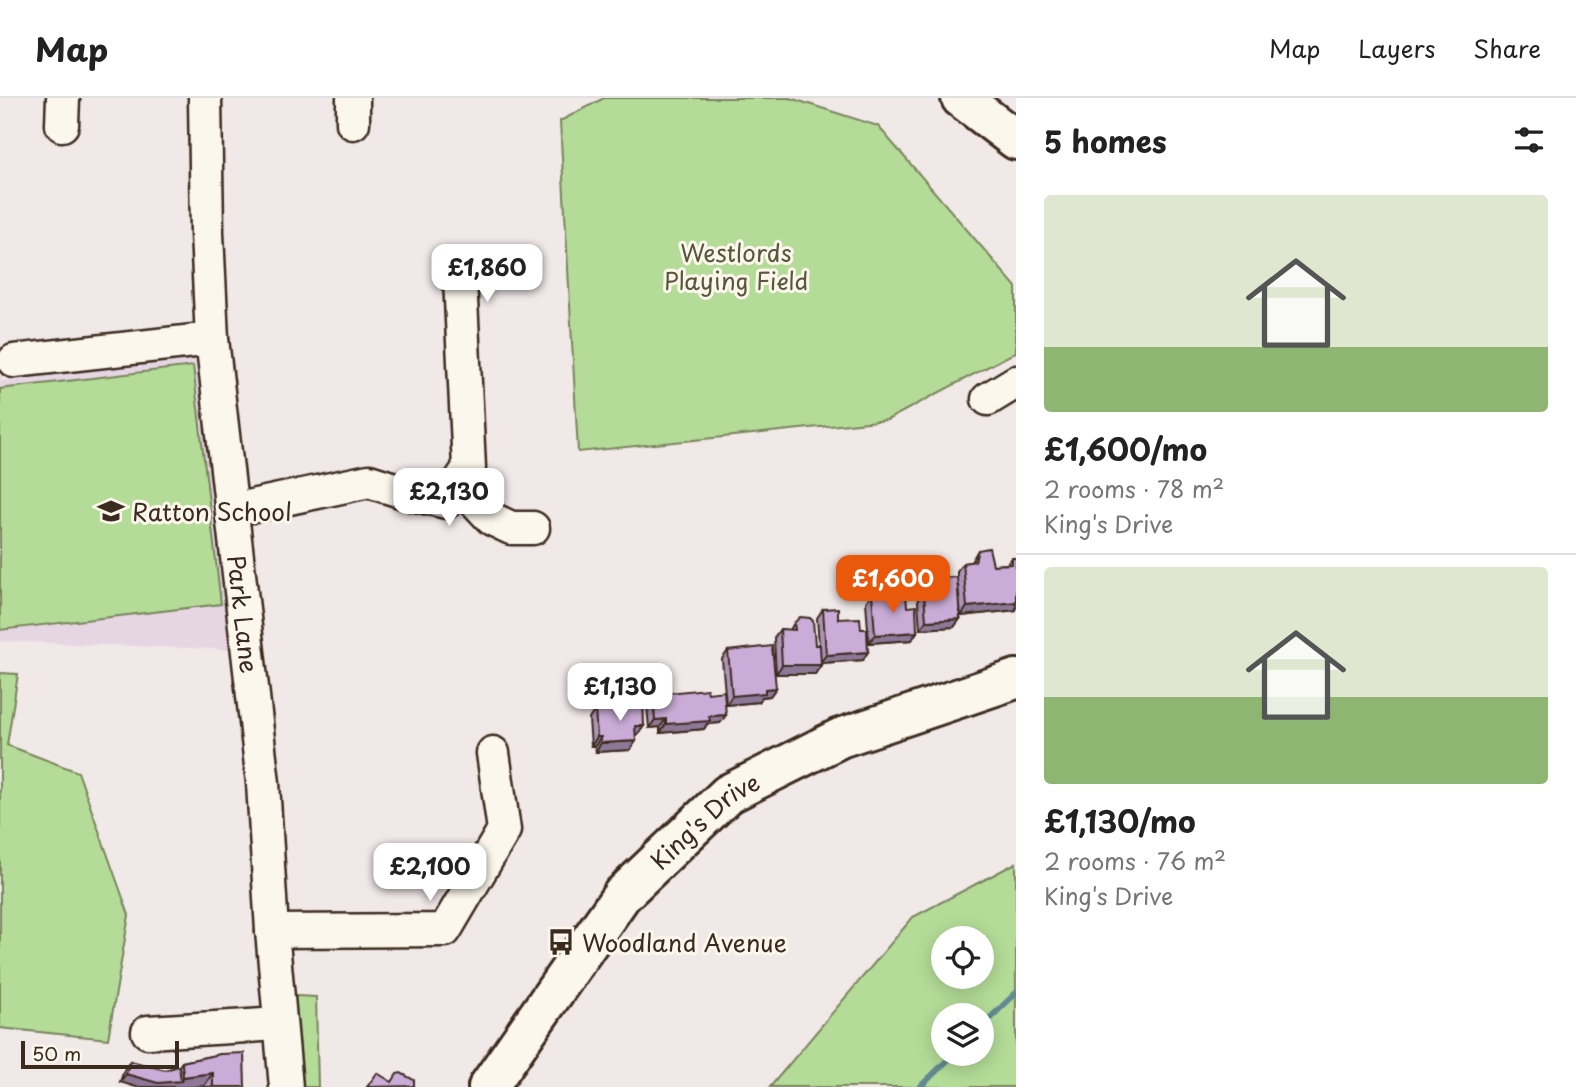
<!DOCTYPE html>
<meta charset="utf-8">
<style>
:root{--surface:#fff;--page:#f6f6f6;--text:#222;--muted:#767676;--line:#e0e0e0;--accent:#ea580c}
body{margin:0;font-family:"Playpen Sans",sans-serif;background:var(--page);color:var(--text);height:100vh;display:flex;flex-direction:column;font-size:26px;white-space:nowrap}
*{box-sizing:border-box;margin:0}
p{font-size:23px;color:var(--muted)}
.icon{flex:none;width:38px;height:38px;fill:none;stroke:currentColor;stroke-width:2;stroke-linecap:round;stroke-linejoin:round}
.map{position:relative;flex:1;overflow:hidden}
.sheet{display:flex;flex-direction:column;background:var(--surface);width:560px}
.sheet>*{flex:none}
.tools{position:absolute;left:931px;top:828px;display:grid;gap:14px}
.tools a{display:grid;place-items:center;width:63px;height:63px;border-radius:50%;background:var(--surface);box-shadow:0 4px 18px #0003;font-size:35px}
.scale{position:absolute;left:21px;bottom:18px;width:158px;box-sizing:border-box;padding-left:7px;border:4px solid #3b2a1e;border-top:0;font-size:19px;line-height:24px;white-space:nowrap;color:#3b2a1e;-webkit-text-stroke:5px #fbf7ec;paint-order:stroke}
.price{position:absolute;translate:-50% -60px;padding:0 16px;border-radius:14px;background:#fff;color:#222;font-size:23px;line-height:46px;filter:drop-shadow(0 2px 4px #0008)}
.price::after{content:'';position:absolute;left:50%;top:42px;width:21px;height:16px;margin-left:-10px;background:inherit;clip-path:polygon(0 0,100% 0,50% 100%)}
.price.on{background:var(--accent);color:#fff}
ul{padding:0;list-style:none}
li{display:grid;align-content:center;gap:14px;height:371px;padding:0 28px}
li+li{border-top:2px solid var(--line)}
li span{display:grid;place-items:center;height:217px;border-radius:7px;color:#555}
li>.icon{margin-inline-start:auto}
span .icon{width:126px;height:126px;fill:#fffc;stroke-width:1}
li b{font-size:30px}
h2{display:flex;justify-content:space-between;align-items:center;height:84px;padding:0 28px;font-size:30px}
header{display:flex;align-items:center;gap:42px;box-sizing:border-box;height:98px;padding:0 35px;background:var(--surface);border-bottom:2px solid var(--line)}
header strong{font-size:33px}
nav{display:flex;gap:38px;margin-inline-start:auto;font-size:24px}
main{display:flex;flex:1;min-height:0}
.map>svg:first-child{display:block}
.built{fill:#e6d6e3}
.green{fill:#b4dc98;stroke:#78835b;stroke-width:2;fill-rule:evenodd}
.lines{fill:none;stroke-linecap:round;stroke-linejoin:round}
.stream{stroke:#638991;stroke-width:6}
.minor-casing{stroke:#3b2a1e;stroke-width:37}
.major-casing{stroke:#3b2a1e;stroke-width:44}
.minor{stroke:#fbf7ec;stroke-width:32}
.major{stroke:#fbf7ec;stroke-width:38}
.wall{fill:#af94ba;stroke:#3b2a1e;stroke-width:2}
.shaded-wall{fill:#8e7897;stroke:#3b2a1e;stroke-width:2}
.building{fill:#cbacd8;stroke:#3b2a1e;stroke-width:2}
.labels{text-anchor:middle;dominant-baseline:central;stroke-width:6;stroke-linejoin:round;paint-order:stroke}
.park-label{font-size:24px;fill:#59563c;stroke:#fbf7ec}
.poi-label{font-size:24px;fill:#3b2a1e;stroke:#fbf7ec;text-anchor:start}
.street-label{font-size:24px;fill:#3b2a1e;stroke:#fbf7ec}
</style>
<header>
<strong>Map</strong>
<nav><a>Map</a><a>Layers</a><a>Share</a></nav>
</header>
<main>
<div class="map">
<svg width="1016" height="989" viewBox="0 0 1016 989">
<rect width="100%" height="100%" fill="#f1e8e8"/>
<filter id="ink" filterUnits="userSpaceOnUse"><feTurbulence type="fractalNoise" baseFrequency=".0143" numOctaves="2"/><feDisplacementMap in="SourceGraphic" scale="14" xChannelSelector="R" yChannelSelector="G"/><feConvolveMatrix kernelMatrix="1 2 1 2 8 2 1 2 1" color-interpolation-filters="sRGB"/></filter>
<g filter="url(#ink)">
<!-- built -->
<polygon class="built" points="203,260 239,552 0,543 0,267 2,283"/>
<!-- green -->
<g class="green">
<polygon points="604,0 790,0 878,28 1016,189 1016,254 887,322 578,354 560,23"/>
<polygon points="193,268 221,506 0,532 0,291"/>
<polygon points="0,575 18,576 7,647 78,674 129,817 108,941 0,930"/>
<path d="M 1016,765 L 1016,989 L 770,989 L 913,819 ZM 982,840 L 982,878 L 943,878 L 943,840 ZM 982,917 L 982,956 L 943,956 L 943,917 Z"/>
<polygon points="296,898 316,899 318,989 303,989 294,902"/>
</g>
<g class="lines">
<!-- stream -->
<g class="stream">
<polyline points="982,928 1016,895"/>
<polyline points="920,989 954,956"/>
</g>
<defs>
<g id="minor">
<path id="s1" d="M 205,0 L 207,135 L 212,241 L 263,685 L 272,833 L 286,989"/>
<polyline points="353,25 353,0"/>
<polyline points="62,27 63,0"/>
<polyline points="14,263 212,241"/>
<polyline points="988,301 1016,284"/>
<polyline points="459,386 492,421 511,430 533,430"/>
<polyline points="233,412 369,383 407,395 446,404 469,370 460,180"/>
<polyline points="272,833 445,832 504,732 493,655"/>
<polyline points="148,934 280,926"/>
</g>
<g id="major">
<polyline points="961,0 1016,42"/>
<path id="s2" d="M 488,989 L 622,797 L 728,696 L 840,640 L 1016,581"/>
</g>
</defs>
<!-- minor casing -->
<use href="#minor" class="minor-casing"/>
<!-- major casing -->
<use href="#major" class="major-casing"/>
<!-- minor -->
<use href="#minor" class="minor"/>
<!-- major -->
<use href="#major" class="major"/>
</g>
<!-- wall -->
<g class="wall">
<polygon points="978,452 993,467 1007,466 1012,460 1016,460 1016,512 961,518 958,487 960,521 954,529 920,531 917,490 923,482 957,479 957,473 963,465 971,464"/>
<polygon points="872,495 892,498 907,509 912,542 869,545 866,504"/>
<polygon points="823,511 838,521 863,562 821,565 821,567 815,576 776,576 774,540 780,531 790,532 794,525 815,547 819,547 817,520"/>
<polygon points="728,553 776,590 770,598 762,599 759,604 726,607 722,561"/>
<polygon points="652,587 668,595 708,595 726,617 720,625 707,626 704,631 660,635 660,629 649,630 646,596"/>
<polygon points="632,602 644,628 638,636 636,636 636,643 630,652 596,654 595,648 591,648 589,621 595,612 626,610"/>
<polygon points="220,956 245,989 204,989 204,988 120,984 124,972 130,963 165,972 179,968 182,964"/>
</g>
<!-- shaded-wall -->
<g class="shaded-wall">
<polygon points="1016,504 1016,512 961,518 967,509"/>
<polygon points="960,521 954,529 920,531 926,523"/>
<polygon points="917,534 912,542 869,545 875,537"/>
<polygon points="868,554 863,562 820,565 826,557"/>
<polygon points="782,567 821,567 815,576 776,576"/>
<polygon points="776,590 770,598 762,599 759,604 726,607 732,598 765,591"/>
<polygon points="726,617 720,625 707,626 704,631 660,635 666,626 709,618"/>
<polygon points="666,621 660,629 649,630 655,622"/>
<polygon points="635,628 644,628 638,636 629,637"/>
<polygon points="597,639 601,639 595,648 591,648"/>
<polygon points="636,643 630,652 596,654 601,645"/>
<polygon points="213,975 204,988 192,989 136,989 120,984 126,976 181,983 183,979"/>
</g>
<!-- building -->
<g class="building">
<polygon points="989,450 993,467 1012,466 1012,460 1016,460 1016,504 967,509 963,465 975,463 978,452"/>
<polygon points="957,479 960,521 926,523 923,482"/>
<polygon points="892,494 892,498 906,497 907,509 916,508 917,534 875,537 872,495"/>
<polygon points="838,510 838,521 860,520 861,531 867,531 868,554 826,557 823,511"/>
<polygon points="800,519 810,520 813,523 815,547 820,547 821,567 782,567 780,531 795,532 794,525"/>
<polygon points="772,548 776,590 765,591 765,595 732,598 728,553"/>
<polygon points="667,586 668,595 707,591 708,595 724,593 726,617 709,618 710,623 666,626 666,621 655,622 652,587"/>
<polygon points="643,601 644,628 635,628 636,643 601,645 601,639 597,639 595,612 632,610 632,602"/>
<polygon points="244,955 245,989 213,989 213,975 183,979 182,964 220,956"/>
<polygon points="130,963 165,972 179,968 181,983 158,985 126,976"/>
<polygon points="377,975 392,984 397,976 401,975 414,982 414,988 367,989"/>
</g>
</g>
<!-- icons -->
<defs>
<symbol id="school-bare" viewBox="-9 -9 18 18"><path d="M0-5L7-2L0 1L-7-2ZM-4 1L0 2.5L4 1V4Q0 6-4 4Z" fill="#3b2a1e" stroke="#fbf7ec" stroke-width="2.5" paint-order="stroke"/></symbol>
<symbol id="bus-bare" viewBox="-9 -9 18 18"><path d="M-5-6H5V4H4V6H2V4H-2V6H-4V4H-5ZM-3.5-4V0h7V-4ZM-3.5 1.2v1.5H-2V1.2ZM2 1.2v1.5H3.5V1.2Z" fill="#3b2a1e" stroke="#fbf7ec" stroke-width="2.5" paint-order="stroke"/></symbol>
</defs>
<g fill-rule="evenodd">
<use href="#school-bare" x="92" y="394" width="38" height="38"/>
<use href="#bus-bare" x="542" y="825" width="38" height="38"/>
</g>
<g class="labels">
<!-- park labels -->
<g class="park-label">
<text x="736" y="154">Westlords<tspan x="736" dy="28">Playing Field</tspan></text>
</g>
<!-- poi labels -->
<g class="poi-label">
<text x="132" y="413">Ratton School</text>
<text x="582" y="844">Woodland Avenue</text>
</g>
<!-- street labels -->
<g class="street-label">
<text stroke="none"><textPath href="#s1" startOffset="518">Park Lane</textPath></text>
<text stroke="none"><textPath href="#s2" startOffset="346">King's Drive</textPath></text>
</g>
</g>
</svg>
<div class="tools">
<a><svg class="icon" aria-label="locate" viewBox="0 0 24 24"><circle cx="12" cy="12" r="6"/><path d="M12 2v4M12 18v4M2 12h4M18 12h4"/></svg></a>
<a><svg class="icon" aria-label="layers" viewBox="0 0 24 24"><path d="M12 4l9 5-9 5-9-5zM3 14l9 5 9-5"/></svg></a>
</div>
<div class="scale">50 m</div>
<b class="price" style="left:487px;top:206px">£1,860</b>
<b class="price" style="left:449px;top:430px">£2,130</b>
<b class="price on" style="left:893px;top:517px">£1,600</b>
<b class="price" style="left:620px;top:625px">£1,130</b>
<b class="price" style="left:430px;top:805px">£2,100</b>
</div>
<section class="sheet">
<h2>5 homes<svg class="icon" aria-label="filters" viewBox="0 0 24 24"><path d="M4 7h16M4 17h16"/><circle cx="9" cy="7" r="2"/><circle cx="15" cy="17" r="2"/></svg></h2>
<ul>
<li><span style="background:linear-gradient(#dfe7d0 70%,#8fb573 0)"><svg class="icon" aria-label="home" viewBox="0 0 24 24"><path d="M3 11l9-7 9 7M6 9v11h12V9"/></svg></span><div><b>£1,600/mo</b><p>2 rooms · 78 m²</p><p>King's Drive</p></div></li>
<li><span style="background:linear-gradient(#dfe7d0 60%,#8fb573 0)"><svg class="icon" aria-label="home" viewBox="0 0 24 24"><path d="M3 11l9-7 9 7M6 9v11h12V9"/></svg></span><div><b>£1,130/mo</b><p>2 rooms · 76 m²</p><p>King's Drive</p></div></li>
</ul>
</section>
</main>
